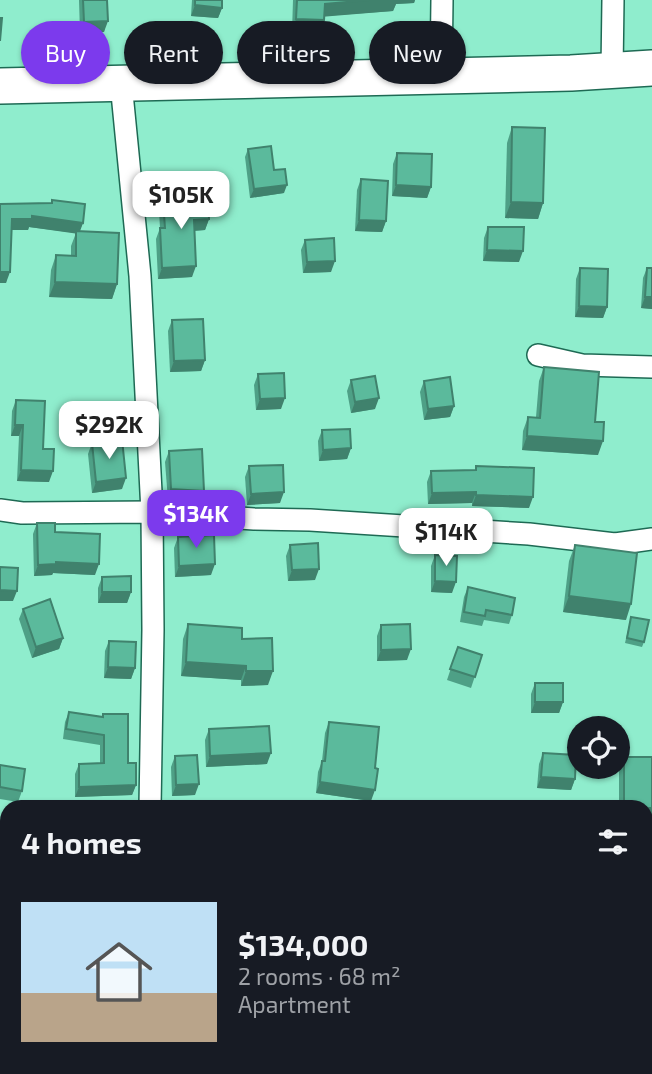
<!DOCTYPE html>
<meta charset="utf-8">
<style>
:root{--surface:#171b24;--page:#242831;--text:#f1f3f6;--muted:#9ea1a6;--line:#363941;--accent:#7c3aed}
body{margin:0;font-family:"Exo 2",sans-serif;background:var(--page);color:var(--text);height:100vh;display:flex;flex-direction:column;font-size:26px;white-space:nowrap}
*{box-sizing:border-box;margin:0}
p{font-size:23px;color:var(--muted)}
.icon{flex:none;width:38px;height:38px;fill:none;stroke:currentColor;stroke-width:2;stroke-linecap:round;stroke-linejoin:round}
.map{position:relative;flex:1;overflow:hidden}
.drawer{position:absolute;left:0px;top:800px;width:653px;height:275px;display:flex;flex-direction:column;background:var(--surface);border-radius:21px 21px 0 0;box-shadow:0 2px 5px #0004}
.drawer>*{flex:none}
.banner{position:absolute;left:21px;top:21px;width:611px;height:63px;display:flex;gap:14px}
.buttons{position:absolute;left:567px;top:716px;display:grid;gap:14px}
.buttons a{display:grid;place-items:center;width:63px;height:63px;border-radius:50%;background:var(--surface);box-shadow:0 2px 5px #0004;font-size:35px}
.price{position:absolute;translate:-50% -60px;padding:0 16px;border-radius:14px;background:#fff;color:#222;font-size:23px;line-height:46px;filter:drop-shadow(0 2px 4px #0008)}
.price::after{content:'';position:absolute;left:50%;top:42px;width:21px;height:16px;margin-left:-10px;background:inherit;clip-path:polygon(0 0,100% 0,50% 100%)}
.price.on{background:var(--accent);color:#fff}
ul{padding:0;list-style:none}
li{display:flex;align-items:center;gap:21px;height:175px;padding:0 21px}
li+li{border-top:2px solid var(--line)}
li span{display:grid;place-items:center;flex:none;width:196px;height:140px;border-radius:0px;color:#555}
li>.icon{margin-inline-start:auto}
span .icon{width:84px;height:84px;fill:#fffc;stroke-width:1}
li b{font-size:30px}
h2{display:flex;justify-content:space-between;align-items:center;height:84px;padding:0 21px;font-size:30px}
.tag{padding:0 24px;border-radius:32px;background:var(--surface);box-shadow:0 2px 5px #0004;font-size:24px;line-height:63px}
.tag.on{background:var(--accent);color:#fff}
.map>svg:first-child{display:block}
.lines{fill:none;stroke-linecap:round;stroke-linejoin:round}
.minor-casing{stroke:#1e6a54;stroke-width:24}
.trunk-casing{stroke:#1e6a54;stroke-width:38}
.minor{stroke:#fff;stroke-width:21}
.trunk{stroke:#fff;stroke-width:35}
.wall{fill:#4ea086}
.shaded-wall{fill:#40826d}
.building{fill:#5bba9c;stroke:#40826d;stroke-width:2}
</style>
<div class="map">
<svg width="652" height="1074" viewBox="0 0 652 1074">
<rect width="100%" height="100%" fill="#8fedcd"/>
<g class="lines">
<defs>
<g id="minor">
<polyline points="612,70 613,0"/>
<polyline points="441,76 442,0"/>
<polyline points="121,83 140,276 152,512 153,630 150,807"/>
<polyline points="538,355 582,365 652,367"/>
<polyline points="0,510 22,513 152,512 254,519 310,520 529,534 615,544 652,539"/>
<polyline points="646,925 652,926"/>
<polyline points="0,1029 7,1031"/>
<polyline points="238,1068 264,1074"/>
<polyline points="168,1074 168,1068"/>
</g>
<polyline id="trunk" points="0,86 571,73 652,68"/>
</defs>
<!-- minor casing -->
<use href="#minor" class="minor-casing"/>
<!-- trunk casing -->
<use href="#trunk" class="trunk-casing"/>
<!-- minor -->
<use href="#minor" class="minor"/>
<!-- trunk -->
<use href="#trunk" class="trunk"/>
</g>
<!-- wall -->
<g class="wall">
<polygon points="79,0 107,0 104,32 80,33"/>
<polygon points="192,0 222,0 222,8 218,18 191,16"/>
<polygon points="293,0 415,0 414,3 396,4 393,11 324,16 319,33 292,32"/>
<polygon points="512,127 543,203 538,219 505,218 507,143"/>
<polygon points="248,149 274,170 284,193 250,198 245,157"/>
<polygon points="397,153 431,187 427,198 392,196 393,164"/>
<polygon points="361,179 386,221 382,232 355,231 357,190"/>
<polygon points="52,200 83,223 79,231 117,284 112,299 49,297 51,270 56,255 71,256 71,246 76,233 29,227 28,230 12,230 6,283 0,204 51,203"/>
<polygon points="163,200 209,219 205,230 194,231 192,277 158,279 156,239 160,228 159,211"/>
<polygon points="488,227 519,262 483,261 484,238"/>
<polygon points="305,240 331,272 303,273 301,250"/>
<polygon points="580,268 607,307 603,318 575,317 576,279"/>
<polygon points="647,268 652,268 652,309 641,308 643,278"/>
<polygon points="172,320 205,360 201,371 170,372 168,331"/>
<polygon points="544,367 595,422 598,455 522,450 523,431 528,417 536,417 539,381"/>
<polygon points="258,374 281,409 256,410 254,385"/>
<polygon points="351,380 375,409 351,413 347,391"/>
<polygon points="424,381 454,406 450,417 424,420 420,392"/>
<polygon points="16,400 43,449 49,482 17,481 19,436 11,436 12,411"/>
<polygon points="322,430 351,448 347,459 319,461 318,441"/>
<polygon points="92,443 122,489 92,493 88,454"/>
<polygon points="169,451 204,491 200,502 168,500 165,462"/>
<polygon points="249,466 280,503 247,505 245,477"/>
<polygon points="476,466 529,508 472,506 472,503 428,504 427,482 431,471 475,470"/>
<polygon points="37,523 55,532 95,575 53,573 52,575 34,576 33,534"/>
<polygon points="178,537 211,575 175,577 174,548"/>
<polygon points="290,545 315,580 288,581 286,556"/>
<polygon points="575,545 626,620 563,612 569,561"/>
<polygon points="435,555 452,593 431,592 431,566"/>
<polygon points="102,577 131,592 127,603 98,603 98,588"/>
<polygon points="468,587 512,615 509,624 484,620 482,626 460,622 464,597"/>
<polygon points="23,609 63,638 59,649 32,658 19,619"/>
<polygon points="631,617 644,642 642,647 625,643"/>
<polygon points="188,624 242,639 268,685 241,686 241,680 181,676 183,639"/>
<polygon points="381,625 407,660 377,661 377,636"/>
<polygon points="109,641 135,668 131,679 104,678 105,651"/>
<polygon points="458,647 482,655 471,688 447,680"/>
<polygon points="535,683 563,702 559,713 531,713 531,694"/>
<polygon points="69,712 102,717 103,714 128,763 136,785 132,795 75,797 75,774 79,764 100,763 100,745 63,739 65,722"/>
<polygon points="329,722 371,801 316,793 318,772 322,761 325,733"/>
<polygon points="209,729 267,764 206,767 205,740"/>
<polygon points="543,753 575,779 571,790 537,788 539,764"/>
<polygon points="175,756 195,795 172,796 171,767"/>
<polygon points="624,757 652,757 652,823 646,822 646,807 619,807 619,771"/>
<polygon points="0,765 22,791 18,802 0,799"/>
<polygon points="652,849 652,892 646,893 646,850"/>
<polygon points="7,914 7,963 4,972 0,970 0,927 4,928"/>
<polygon points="646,941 652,942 652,998 646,997"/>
</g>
<!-- shaded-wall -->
<g class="shaded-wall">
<polygon points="369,0 415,0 414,3 396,4 393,11 320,17 325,4"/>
<polygon points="195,5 222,8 218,18 191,16"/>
<polygon points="296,19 324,20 319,33 292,32"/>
<polygon points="108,21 104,32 80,33 84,22"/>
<polygon points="287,185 284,193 250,198 254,189"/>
<polygon points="396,185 431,187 427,198 392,196"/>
<polygon points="511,202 543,203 538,219 505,218"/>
<polygon points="32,216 83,223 79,234 29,227 28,230 8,230 12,219"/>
<polygon points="209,219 205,230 190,231 194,220"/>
<polygon points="359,220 386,221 382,232 355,231"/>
<polygon points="487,250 523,251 519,262 483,261"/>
<polygon points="335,261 331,272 303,273 307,262"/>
<polygon points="196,266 192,277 158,279 162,268"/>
<polygon points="0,272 10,272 6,283 0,283"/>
<polygon points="55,282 117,284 112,299 49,297"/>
<polygon points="645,297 652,297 652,309 641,308"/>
<polygon points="579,306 607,307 603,318 575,317"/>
<polygon points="205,360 201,371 170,372 174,361"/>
<polygon points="285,398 281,409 256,410 260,399"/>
<polygon points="379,398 375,409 351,413 355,402"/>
<polygon points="454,406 450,417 424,420 428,409"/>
<polygon points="15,425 23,425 19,436 11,436"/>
<polygon points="527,436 603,441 598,455 522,450"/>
<polygon points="351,448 347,459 319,461 323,450"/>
<polygon points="21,470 53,471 49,482 17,481"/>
<polygon points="126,478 122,489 92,493 96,482"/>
<polygon points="171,489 204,491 200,502 168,500"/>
<polygon points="284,492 280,503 247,505 251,494"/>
<polygon points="476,492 472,503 428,504 432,493"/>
<polygon points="476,495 533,497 529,508 472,506"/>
<polygon points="56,562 99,564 95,575 53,573 52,575 34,576 38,565"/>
<polygon points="215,564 211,575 175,577 179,566"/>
<polygon points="319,569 315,580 288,581 292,570"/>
<polygon points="435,581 456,582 452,593 431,592"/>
<polygon points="0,590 17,591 13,601 0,601"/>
<polygon points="102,592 131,592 127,603 98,603"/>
<polygon points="569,596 631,604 626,620 563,612"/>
<polygon points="63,638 59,649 32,658 36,647"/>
<polygon points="411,649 407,660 377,661 381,650"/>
<polygon points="186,662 246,666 241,680 181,676"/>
<polygon points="108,667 135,668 131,679 104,678"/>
<polygon points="246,671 273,671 268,685 241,686"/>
<polygon points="535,702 563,702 559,713 531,713"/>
<polygon points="271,753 267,764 206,767 210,756"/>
<polygon points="541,777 575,779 571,790 537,788"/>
<polygon points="320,782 375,790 371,801 316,793"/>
<polygon points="199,784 195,795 172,796 176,785"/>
<polygon points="136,785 132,795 75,797 79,787"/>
<polygon points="646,808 652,808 652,823 646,822"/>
<polygon points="649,882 652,882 652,892 646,893"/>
</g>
<!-- building -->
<g class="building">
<polygon points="83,0 107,0 108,21 84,22"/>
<polygon points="195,0 222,0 222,8 195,5"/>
<polygon points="297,0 369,0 325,4 324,20 296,19"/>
<polygon points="0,18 2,18 0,41"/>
<polygon points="512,127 545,128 543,203 511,202"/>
<polygon points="271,146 274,170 285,169 287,185 254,189 248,149"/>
<polygon points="397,153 432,154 431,187 396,185"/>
<polygon points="361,179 388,181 386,221 359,220"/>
<polygon points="208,198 209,219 194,220 196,266 162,268 160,228 165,228 163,200"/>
<polygon points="52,200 85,204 83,223 32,216 32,219 12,219 10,272 0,272 0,204 52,203"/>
<polygon points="488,227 524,227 523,251 487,250"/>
<polygon points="76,231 119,233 117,284 55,282 56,255 76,256"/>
<polygon points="334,238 335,261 307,262 305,240"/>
<polygon points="580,268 608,269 607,307 579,306"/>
<polygon points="647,268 652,268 652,297 645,297"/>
<polygon points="203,319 205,360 174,361 172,320"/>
<polygon points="544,367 599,372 595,422 604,422 603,441 527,436 528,417 540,418"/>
<polygon points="284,373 285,398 260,399 258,374"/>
<polygon points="375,376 379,398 355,402 351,380"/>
<polygon points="450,377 454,406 428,409 424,381"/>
<polygon points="16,400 45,401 43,449 54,449 53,471 21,470 23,425 15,425"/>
<polygon points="350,429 351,448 323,450 322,430"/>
<polygon points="122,439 126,478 96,482 92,443"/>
<polygon points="202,449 204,491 171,489 169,451"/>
<polygon points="283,465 284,492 251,494 249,466"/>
<polygon points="476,466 534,468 533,497 476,495 476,492 432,493 431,471 476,470"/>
<polygon points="37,523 55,523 55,532 100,534 99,564 56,562 56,564 38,565"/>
<polygon points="214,535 215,564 179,566 178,537"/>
<polygon points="318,543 319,569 292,570 290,545"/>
<polygon points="575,545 637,553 631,604 569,596"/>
<polygon points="435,555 457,556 456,582 435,581"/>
<polygon points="0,567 18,568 17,591 0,590"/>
<polygon points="131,576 131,592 102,592 102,577"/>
<polygon points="468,587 515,598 512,615 486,610 485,616 464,612"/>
<polygon points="50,599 63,638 36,647 23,609"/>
<polygon points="631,617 649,620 644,642 627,638"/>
<polygon points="188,624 242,628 242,639 272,638 273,671 246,671 246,666 186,662"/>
<polygon points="410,624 411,649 381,650 381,625"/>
<polygon points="109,641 136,642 135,668 108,667"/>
<polygon points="458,647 482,655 475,677 450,669"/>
<rect x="535" y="683" width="28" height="19"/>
<polygon points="69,712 103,717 103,714 128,714 128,763 136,763 136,785 79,787 79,764 104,763 104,735 66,729"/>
<polygon points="329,722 379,727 375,768 378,769 375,790 320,782 322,761 325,761"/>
<polygon points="269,726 271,753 210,756 209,729"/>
<polygon points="543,753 576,755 575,779 541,777"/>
<polygon points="197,755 199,784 176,785 175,756"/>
<polygon points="624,757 652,757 652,808 646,808 646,807 624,807"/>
<polygon points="0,765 25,769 22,791 0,787"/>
<polygon points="652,849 652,882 649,882 646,867 646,850"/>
<polygon points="7,926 7,960 0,958 0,927 6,929"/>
<polygon points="646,941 652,942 652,981 646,980"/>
</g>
</svg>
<div class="buttons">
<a><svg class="icon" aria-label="locate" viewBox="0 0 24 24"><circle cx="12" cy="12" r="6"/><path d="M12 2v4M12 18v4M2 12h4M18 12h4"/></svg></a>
</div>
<b class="price" style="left:181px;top:231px">$105K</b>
<b class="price" style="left:109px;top:461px">$292K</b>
<b class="price on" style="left:196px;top:550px">$134K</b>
<b class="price" style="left:446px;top:568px">$114K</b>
<div class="banner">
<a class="tag on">Buy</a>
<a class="tag">Rent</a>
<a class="tag">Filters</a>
<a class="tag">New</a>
</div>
<section class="drawer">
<h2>4 homes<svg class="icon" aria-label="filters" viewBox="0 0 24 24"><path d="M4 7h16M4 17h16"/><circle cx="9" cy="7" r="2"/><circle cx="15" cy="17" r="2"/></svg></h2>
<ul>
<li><span style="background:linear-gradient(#bfe0f5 65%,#b9a48a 0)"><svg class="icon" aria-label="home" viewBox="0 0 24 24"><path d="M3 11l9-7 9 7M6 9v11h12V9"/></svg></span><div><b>$134,000</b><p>2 rooms · 68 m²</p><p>Apartment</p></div></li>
</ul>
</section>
</div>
